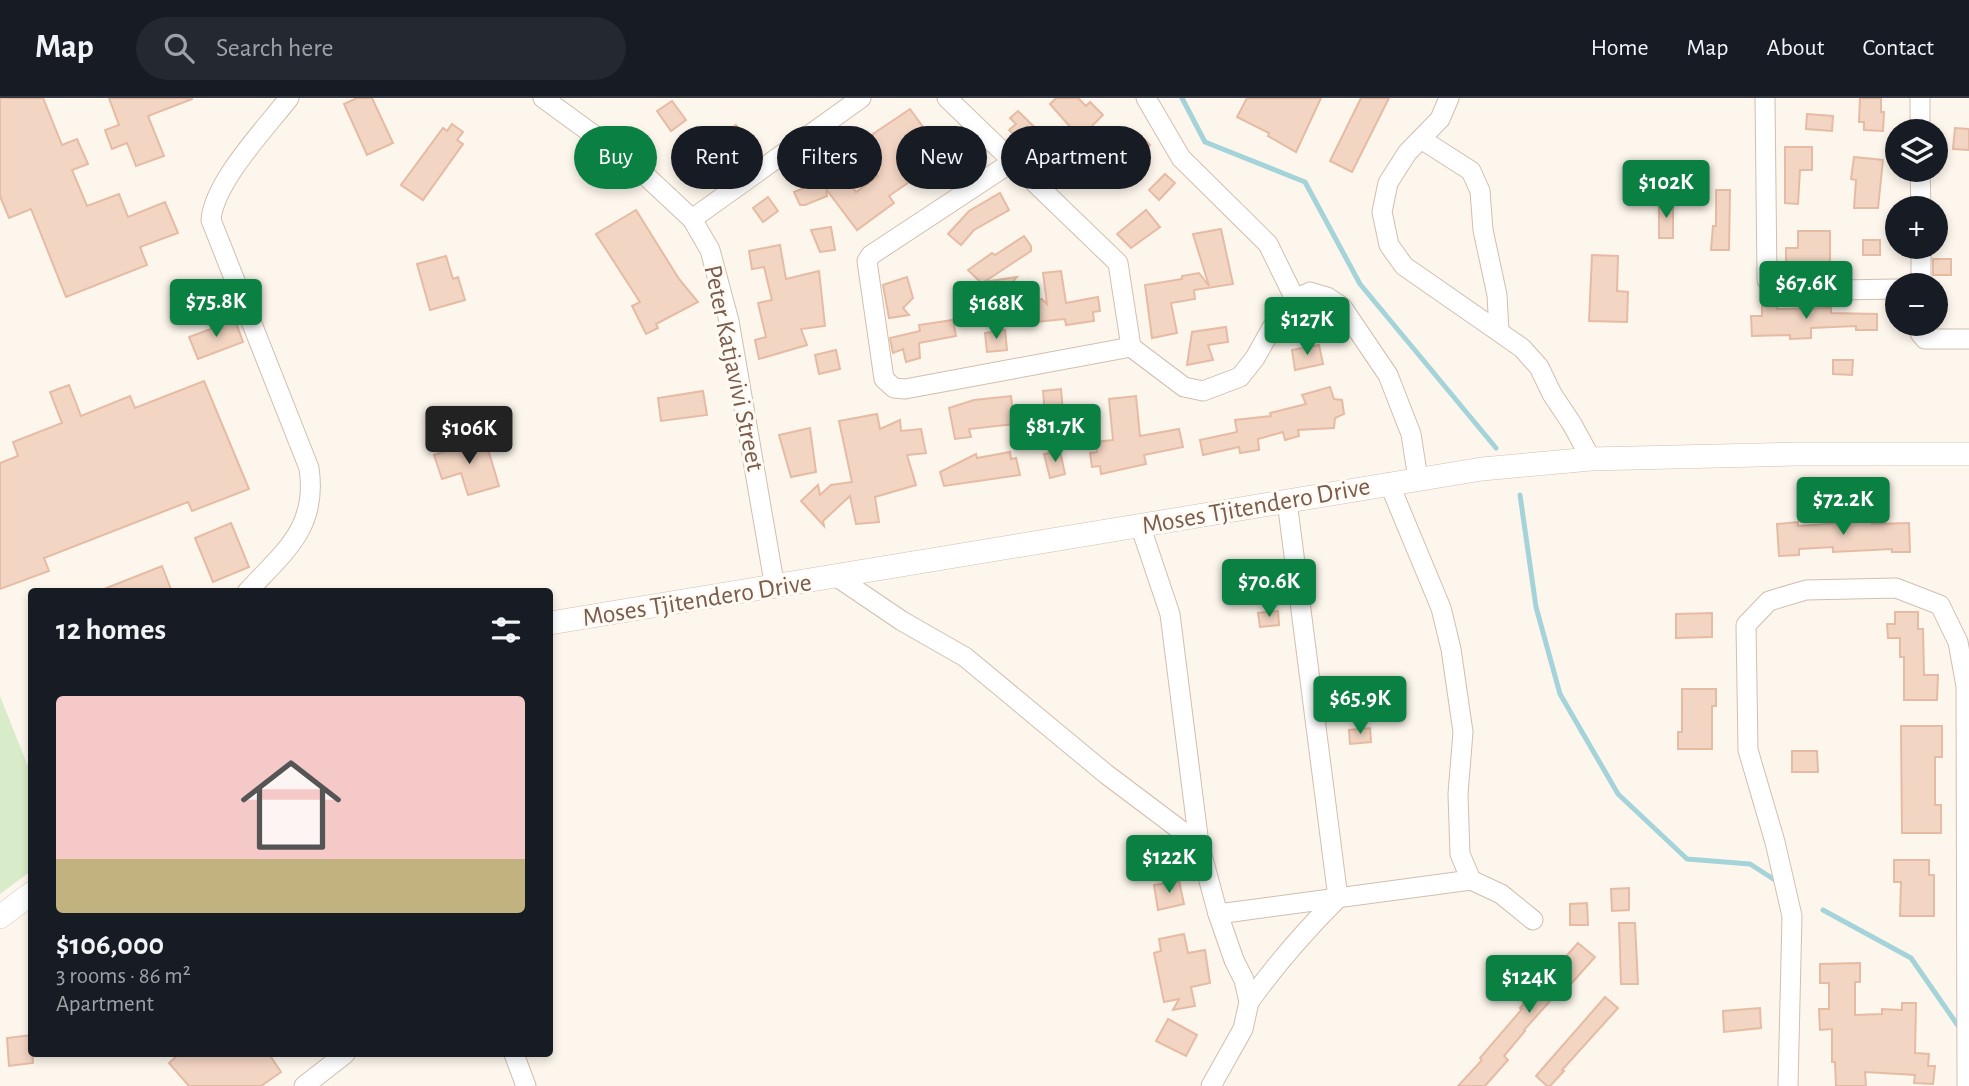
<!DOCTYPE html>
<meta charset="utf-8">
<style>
:root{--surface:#171b24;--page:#242831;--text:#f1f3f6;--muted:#9ea1a6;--line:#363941;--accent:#0b8043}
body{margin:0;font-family:"Alegreya Sans",sans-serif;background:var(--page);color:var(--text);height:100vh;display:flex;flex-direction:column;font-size:26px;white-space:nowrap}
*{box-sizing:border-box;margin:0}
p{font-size:23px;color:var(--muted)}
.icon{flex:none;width:38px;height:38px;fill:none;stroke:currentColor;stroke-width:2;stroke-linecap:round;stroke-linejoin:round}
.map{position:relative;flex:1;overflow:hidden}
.sheet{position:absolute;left:28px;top:490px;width:525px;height:469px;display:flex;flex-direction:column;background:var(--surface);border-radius:7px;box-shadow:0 4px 10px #0003}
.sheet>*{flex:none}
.top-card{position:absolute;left:574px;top:28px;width:665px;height:63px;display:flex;gap:14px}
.buttons{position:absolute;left:1885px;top:21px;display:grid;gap:14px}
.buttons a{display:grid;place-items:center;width:63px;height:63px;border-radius:50%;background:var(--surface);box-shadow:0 4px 10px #0003;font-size:35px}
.price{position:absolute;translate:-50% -60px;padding:0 16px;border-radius:7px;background:var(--accent);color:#fff;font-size:23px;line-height:46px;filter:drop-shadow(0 2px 4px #0008)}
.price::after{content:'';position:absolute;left:50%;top:42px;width:21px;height:16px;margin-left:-10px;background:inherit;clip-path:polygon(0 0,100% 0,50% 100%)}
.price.on{background:#222;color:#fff}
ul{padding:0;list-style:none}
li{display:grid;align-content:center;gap:14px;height:371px;padding:0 28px}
li span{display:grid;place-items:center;height:217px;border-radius:7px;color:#555}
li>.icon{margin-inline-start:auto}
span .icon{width:126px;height:126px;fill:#fffc;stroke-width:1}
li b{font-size:30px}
h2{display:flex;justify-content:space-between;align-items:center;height:84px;padding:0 28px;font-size:30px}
.tag{padding:0 24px;border-radius:32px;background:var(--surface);box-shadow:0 4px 10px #0003;font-size:24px;line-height:63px}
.tag.on{background:var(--accent);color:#fff}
header{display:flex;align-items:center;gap:42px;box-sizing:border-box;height:98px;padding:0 35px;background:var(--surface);border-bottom:2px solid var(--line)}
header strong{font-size:33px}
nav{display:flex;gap:38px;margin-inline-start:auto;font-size:24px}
.search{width:490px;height:63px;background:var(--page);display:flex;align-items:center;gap:18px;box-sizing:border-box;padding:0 24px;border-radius:38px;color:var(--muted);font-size:26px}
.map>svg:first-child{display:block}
.green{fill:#d8ecc9}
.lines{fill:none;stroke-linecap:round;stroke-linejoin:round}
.stream{stroke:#a5d3da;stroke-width:5}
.building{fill:#f3d5c3;stroke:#e6bba3;stroke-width:2}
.minor-casing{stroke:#d1beb0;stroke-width:21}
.tertiary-casing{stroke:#d1beb0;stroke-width:24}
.minor{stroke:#fff;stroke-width:19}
.tertiary{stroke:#fff;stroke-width:23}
.labels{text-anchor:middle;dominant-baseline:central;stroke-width:6;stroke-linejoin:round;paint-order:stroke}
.street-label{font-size:26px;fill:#7a5c4d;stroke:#fffaf3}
</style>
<header>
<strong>Map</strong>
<div class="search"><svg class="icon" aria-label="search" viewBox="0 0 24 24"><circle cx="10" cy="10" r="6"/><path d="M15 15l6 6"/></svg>Search here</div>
<nav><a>Home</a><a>Map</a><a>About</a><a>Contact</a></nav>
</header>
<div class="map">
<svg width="1969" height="988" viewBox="0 0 1969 988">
<rect width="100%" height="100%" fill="#fdf6ec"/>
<!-- green -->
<polygon class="green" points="0,598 31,676 31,773 0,796"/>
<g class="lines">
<!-- stream -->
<g class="stream">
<polyline points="1182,0 1205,44 1305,84 1360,186 1496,350"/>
<polyline points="1520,397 1536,509 1560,596 1618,696 1687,761 1750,766 1778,784"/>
<polyline points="1823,812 1911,860 1961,932"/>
</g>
</g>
<!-- building -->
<g class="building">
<polygon points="0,0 43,0 62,47 77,41 88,66 72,72 87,108 119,96 128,119 165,104 178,135 140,149 147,167 66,199 31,111 9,120 0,98"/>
<polygon points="109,0 192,0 192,1 148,18 164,58 136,68 127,45 112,51 105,32 119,27"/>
<polygon points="357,0 372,0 393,45 367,57 344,6"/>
<polygon points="1056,0 1078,0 1086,8 1090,4 1103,17 1080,40 1050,6"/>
<polygon points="1247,0 1321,0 1296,54 1268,38 1269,35 1237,19"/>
<polygon points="1361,0 1389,0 1352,74 1330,63"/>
<polygon points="1860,0 1881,0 1881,14 1884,14 1883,33 1864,32 1864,24 1859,24"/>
<polygon points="672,3 686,22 671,33 657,13"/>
<polygon points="910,11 934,44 948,34 957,46 951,50 956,56 939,67 944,74 924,88 918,78 889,98 894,105 857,132 826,91 827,98 805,107 800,107 794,94 824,82 818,74 833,63 856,94 878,78 855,48"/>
<polygon points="1018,13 1064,58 1052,68 1030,43 1025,48 1009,32 1016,26 1010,20"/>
<polygon points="1807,16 1833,18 1832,33 1806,31"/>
<polygon points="452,26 463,34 457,42 463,46 423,102 401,87 443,30 447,33"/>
<polygon points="736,27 750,46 700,80 685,58 706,44 708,47"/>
<polygon points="1955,30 1969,31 1969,52 1953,51"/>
<polygon points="1138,35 1150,47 1128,71 1108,52 1122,38 1129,44"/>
<polygon points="1785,49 1812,49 1812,72 1800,72 1798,106 1785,105"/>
<polygon points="1854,59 1883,62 1878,110 1854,110 1856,82 1851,81"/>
<polygon points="1165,76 1175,85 1159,102 1149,92"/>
<polygon points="1716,92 1730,92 1729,152 1711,152 1713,128 1716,128"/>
<polygon points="1000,95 1009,112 974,132 961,147 948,136 969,113"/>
<polygon points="768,99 778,113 763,124 753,110"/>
<rect x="1659" y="103" width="14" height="37"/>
<polygon points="636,112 679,181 698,204 656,226 658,230 646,236 632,208 640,204 596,136"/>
<polygon points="1146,112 1160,129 1131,150 1117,136"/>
<polygon points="831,129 835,152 820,154 811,132"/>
<polygon points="1221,131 1233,186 1194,192 1195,201 1171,205 1177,235 1152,240 1145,187 1182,181 1182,178 1199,175 1209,188 1193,136"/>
<polygon points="1798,133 1830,133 1830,164 1786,164 1786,150 1798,150"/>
<polygon points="1024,138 1031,148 1031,153 984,184 1017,179 1001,198 995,198 968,172 992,155 995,157"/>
<rect x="1863" y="142" width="17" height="15"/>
<polygon points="780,147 786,181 819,173 825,228 801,231 807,247 759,261 755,242 766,239 758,205 772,202 764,169 752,171 749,153"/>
<polygon points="1592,157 1618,158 1617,193 1628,194 1627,224 1589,223"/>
<polygon points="446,158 453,181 458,179 465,202 430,212 417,166"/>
<rect x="1933" y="161" width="18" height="16"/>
<polygon points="1061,173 1066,205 1098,199 1100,213 1093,214 1094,223 1066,227 1065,221 1026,225 1024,203 1042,201 1047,206 1043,175"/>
<polygon points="907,179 913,200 903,210 909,217 889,220 883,187"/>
<polygon points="1762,207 1777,207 1777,211 1831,210 1831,215 1877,216 1877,232 1856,232 1856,228 1811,230 1811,240 1790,241 1790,237 1752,238 1751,218 1762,218"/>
<polygon points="235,222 243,244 198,261 189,239"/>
<polygon points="953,222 956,238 919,245 920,260 906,264 903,251 893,255 890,240 920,233 919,227"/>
<polygon points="1226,229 1228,244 1208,247 1213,262 1187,267 1192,234"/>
<polygon points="1005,232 1007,252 987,254 985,235"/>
<polygon points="1319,247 1323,266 1295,272 1292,252"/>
<polygon points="836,252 840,271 819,276 815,257"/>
<polygon points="1833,262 1853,262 1852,277 1833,276"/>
<polygon points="204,283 249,391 192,413 188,404 44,460 49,473 0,491 0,365 18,358 13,344 62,325 50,294 69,287 81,318 130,298 135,310"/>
<polygon points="1330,289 1334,301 1342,302 1344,316 1335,320 1334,330 1298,332 1299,338 1285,342 1283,334 1258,341 1259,352 1240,355 1239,349 1203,357 1200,342 1237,334 1235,322 1271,318 1270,315 1306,306 1302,297"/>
<polygon points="1061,291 1063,314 1045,316 1043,293"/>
<polygon points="703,293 707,317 661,323 658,300"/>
<polygon points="1011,298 1014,326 969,331 971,339 955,341 949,310 974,302"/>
<polygon points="1136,298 1140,338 1179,331 1183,349 1144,357 1146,366 1101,376 1100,368 1092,369 1090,355 1097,354 1096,344 1113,342 1109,301"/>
<polygon points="877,316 880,331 900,322 901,333 921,331 926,355 907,357 916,387 875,399 879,424 856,426 850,398 823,423 824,428 801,403 818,387 820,397 831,387 852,384 839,323"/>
<polygon points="810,330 816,374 791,379 779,337"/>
<polygon points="485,341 499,388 468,397 461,375 442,381 434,357"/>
<polygon points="1060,353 1065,376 1050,380 1044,356"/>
<polygon points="1010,354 1011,361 1016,360 1020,377 944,388 940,374 976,356 977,360"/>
<polygon points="1872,423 1872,426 1909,425 1910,454 1892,454 1892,451 1833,454 1833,449 1799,451 1799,457 1779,458 1777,426 1798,424 1798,428"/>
<polygon points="231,425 249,469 213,484 195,440"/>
<polygon points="162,468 172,494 99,494 99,493"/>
<polygon points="1278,513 1279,527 1260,529 1258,515"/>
<polygon points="1895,514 1918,514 1918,531 1923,531 1924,577 1938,577 1937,602 1904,602 1904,559 1900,559 1900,540 1888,540 1887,526 1895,526"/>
<polygon points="1712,515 1712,539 1676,540 1676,516"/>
<polygon points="1682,591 1716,591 1716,608 1712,608 1712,651 1678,651 1678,634 1682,634"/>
<polygon points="1901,628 1942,628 1942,659 1935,659 1935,707 1941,707 1941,735 1902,735"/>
<polygon points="1370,630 1371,644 1350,646 1349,632"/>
<polygon points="1792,653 1817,653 1818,674 1792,674"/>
<polygon points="1894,762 1929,762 1929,777 1934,777 1934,818 1900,818 1901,784 1894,784"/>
<polygon points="1179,783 1184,806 1158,812 1154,787"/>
<polygon points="1629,790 1629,812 1612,813 1611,791"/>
<polygon points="1587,805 1588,827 1570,827 1570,806"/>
<polygon points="1619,825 1635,825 1638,886 1621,886"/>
<polygon points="1184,836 1188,855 1205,852 1210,885 1191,889 1195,908 1173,912 1179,901 1164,904 1154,855 1161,853 1159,841"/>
<polygon points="1578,845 1595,859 1562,896 1559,893 1524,932 1525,933 1504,958 1508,962 1485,988 1458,988 1482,962 1480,960 1522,911 1520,910"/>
<polygon points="1860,865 1860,884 1855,884 1855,917 1882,916 1882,911 1902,912 1902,905 1916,905 1915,955 1929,956 1928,968 1935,968 1933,986 1914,985 1915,977 1865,974 1866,988 1836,988 1835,964 1832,964 1832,931 1820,932 1819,911 1829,911 1829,885 1820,885 1820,866"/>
<polygon points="1605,899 1618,910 1562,972 1564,973 1550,988 1547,988 1536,978"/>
<polygon points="1760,910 1761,930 1724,934 1723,913"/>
<polygon points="1168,921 1197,937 1186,958 1156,943"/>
<polygon points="31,937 33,965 9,968 7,940"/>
<polygon points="179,956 269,956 281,974 261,988 189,988 169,965"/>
</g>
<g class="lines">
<defs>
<g id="minor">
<polyline points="543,0 631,64 692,121 710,152 729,223 775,490"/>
<polyline points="947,0 1118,165 1131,249 1184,289 1203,293 1240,279 1255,260 1277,221 1295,201 1310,194 1327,199 1342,209 1388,277 1411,336 1418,381"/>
<polyline points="1146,0 1181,60 1268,146 1295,201"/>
<polyline points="1449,0 1440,21 1407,55 1388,85 1382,114 1389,147 1404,168 1522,250 1539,269 1552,296 1572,326 1591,361"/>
<polyline points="1765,0 1767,182 1772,188 1782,193 1897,191"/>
<polyline points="1920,0 1920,33"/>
<polyline points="1421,41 1471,73 1480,93 1483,132 1497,197 1499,233"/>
<polyline points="1012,64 871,157 867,163 884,281 894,290 905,291 1131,249"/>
<polyline points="1920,72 1921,110"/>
<polyline points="692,121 861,0"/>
<polyline points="1921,187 1921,149"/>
<polyline points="1920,226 1920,235 1925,241 1969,241"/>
<polyline points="1389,385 1441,510 1451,551 1463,634 1458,696 1460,756 1471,782 1501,796 1533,822"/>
<polyline points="1140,427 1170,516 1199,746 1218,816 1234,862 1244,882 1249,904 1243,931 1211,988"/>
<polyline points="837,479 902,523 965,559 1106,676 1199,746"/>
<path d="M 247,494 C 284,454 318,430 309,370 L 211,122 C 214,84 265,31 289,0"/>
<polyline points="1218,816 1471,782"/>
<path d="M 1249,904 C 1276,866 1305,833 1338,800 L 1287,403"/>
<polyline points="514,956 526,988"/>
<polyline points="304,988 345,956"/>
<polyline points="1788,988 1792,818 1775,744 1748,652 1746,527 1769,503 1806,492 1896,490 1940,507 1958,544 1966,588 1967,988"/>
</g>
<g id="tertiary">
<polyline points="550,525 1482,371 1591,361 1796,356 1969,356"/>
<polyline points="0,819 32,795"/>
</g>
</defs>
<!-- minor casing -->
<use href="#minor" class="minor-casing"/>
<!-- tertiary casing -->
<use href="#tertiary" class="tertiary-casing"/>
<!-- minor -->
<use href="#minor" class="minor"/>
<!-- tertiary -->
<use href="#tertiary" class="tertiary"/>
</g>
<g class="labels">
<!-- street labels -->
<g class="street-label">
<text transform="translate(734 270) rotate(78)">Peter Katjavivi Street</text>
<text transform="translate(1256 408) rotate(-10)">Moses Tjitendero Drive</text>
<text transform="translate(697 502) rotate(-9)">Moses Tjitendero Drive</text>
</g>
</g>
</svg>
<div class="buttons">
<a><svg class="icon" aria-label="layers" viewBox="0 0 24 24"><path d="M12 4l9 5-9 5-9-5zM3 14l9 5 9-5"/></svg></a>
<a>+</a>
<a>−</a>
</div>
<b class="price" style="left:1666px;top:122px">$102K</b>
<b class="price" style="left:1806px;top:223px">$67.6K</b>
<b class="price" style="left:216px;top:241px">$75.8K</b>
<b class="price" style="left:996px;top:243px">$168K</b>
<b class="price" style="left:1307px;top:259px">$127K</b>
<b class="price" style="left:1055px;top:366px">$81.7K</b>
<b class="price on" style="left:469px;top:368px">$106K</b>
<b class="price" style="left:1843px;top:439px">$72.2K</b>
<b class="price" style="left:1269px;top:521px">$70.6K</b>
<b class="price" style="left:1360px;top:638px">$65.9K</b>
<b class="price" style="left:1169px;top:797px">$122K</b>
<b class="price" style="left:1529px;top:917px">$124K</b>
<div class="top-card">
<a class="tag on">Buy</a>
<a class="tag">Rent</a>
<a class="tag">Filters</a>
<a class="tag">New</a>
<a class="tag">Apartment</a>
</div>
<section class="sheet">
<h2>12 homes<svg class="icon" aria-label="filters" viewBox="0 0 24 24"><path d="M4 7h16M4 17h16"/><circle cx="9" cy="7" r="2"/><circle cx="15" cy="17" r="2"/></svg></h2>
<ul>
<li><span style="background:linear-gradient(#f6c9c9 75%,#c2b280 0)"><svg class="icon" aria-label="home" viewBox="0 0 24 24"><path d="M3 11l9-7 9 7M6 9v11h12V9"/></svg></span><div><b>$106,000</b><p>3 rooms · 86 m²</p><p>Apartment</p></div></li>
</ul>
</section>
</div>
